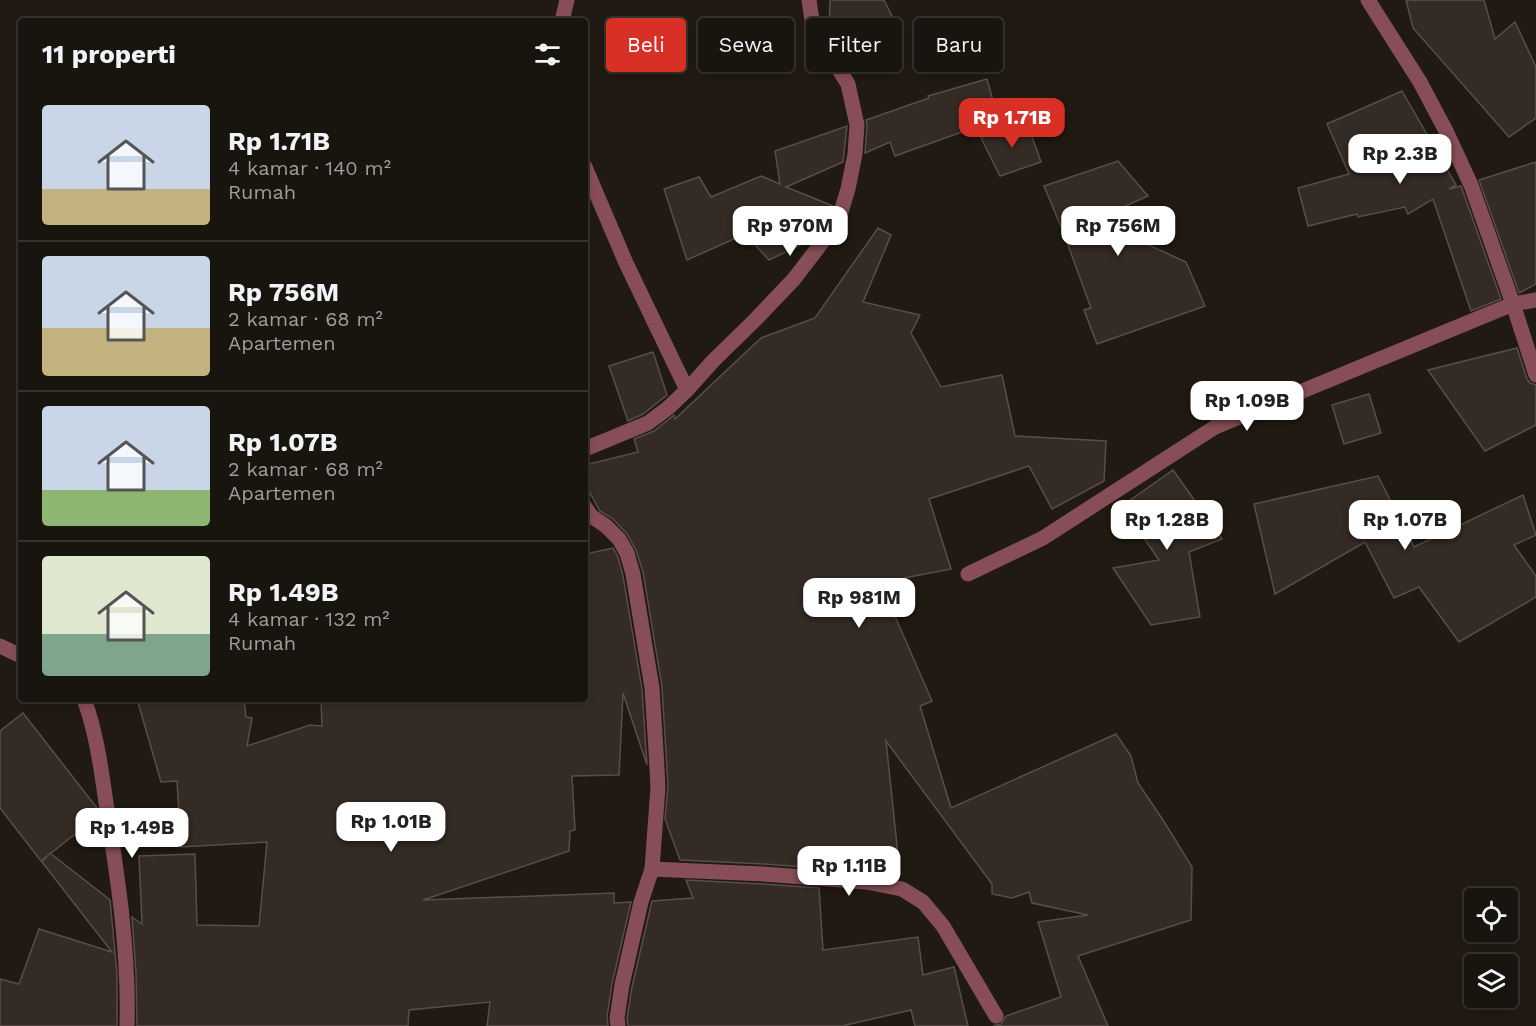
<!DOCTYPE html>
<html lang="id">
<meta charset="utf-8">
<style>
:root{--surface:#18140e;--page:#25211c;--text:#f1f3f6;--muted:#9f9e9e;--line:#36332e;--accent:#d93025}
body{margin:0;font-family:"Work Sans",sans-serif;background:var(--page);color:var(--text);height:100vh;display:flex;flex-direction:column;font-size:22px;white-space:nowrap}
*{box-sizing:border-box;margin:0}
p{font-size:20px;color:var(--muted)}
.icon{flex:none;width:33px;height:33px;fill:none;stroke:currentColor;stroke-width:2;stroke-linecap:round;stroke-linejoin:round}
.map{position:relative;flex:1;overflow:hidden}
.drawer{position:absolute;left:18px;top:18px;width:570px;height:684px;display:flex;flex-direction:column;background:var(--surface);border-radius:6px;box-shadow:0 3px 9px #0003,0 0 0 2px var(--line)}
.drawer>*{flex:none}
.top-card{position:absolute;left:606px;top:18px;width:570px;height:54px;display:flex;gap:12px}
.tools{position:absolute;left:1464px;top:888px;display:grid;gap:12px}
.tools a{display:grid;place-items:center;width:54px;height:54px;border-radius:6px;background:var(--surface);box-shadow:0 3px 9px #0003,0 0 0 2px var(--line);font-size:30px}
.price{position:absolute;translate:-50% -51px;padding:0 14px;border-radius:12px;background:#fff;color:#222;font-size:20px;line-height:39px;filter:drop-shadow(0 2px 3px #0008)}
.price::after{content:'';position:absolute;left:50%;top:36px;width:18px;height:14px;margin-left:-9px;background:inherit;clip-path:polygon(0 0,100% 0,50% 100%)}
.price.on{background:var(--accent);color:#fff}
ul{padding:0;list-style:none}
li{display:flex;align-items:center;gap:18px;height:150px;padding:0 24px}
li+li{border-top:2px solid var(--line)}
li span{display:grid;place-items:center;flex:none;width:168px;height:120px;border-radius:6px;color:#555}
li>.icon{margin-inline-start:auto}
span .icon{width:72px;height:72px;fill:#fffc;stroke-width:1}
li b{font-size:26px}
h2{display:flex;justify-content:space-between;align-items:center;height:72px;padding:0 24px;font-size:26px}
.tag{padding:0 21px;border-radius:6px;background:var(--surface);box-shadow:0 3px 9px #0003,0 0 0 2px var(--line);font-size:21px;line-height:54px}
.tag.on{background:var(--accent);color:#fff}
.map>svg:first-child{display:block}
.building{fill:#352b25;stroke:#584e48;stroke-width:1.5}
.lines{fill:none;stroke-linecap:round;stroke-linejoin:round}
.street{stroke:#874e57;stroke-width:15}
</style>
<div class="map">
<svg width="1536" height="1026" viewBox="0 0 1536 1026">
<rect width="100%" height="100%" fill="#201a12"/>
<!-- building -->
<g class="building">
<polygon points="830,0 884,0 900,32 845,61 829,32"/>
<polygon points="1406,0 1484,0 1495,39 1515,22 1536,67 1536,118 1509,137 1413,28"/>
<polygon points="987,79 998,119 895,156 890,142 865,153 867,126 866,120 929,98 928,96"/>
<polygon points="1402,91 1456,185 1449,189 1461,186 1501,299 1471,311 1433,199 1408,214 1405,207 1358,217 1357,214 1308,226 1298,188 1349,174 1327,124"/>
<polygon points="1026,120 1041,162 1000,176 981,138"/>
<polygon points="847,126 843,162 786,187 833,206 822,227 811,240 769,260 745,234 687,260 664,189 699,177 711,197 761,176 780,184 775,151"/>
<polygon points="1118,161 1148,196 1094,220 1186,262 1205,306 1097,344 1084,310 1091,308 1064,234 1044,186"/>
<polygon points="1536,162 1536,284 1519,293 1479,180"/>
<polygon points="878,228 891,235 863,302 920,315 911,333 941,387 1002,375 1015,436 1106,441 1104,481 1052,509 1029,466 929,499 951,569 899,579 905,601 891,607 932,701 920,706 951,808 1116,734 1131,756 1138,783 1163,820 1192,867 1191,920 1078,956 1108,1026 993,1026 1001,1024 1006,1016 1061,997 1038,922 1088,915 1032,903 1029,892 1012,898 992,894 992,884 886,741 900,874 817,855 818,868 764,864 680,860 665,819 668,786 662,687 643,572 636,550 627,534 613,519 600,511 585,484 585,465 638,452 634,439 654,431 674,415 675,419 761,338 815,318"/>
<polygon points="1517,348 1527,379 1530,383 1536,385 1536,425 1485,451 1428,370"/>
<polygon points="653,352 667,395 643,414 628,421 609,366"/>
<polygon points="1369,394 1381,433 1344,444 1332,405"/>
<polygon points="1173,470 1222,539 1189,552 1200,617 1151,625 1113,568 1159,560 1122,506"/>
<polygon points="1378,476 1414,547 1523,495 1536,535 1514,545 1536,576 1536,597 1459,642 1419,587 1394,598 1365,542 1275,594 1254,504"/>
<polygon points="613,548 618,557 623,576 642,689 647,765 623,693 619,775 572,776 575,830 570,831 569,851 423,900 614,893 614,903 631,902 612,984 607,1017 608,1026 487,1026 490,1002 409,1010 408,1026 137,1026 136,973 132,917 142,924 139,856 195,854 197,925 259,926 267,842 181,847 177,781 161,782 137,699 244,699 246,717 252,718 247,746 310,725 322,726 321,699 585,699 585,554"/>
<polygon points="23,713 97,808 98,816 41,861 0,808 0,731"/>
<polygon points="50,853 110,900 117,974 117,1026 0,1026 0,979 19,984 39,929 112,952 42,862"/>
<polygon points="686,880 763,884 819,888 823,950 918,937 923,975 954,967 968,1026 915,1026 911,1010 842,1026 628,1026 627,1018 632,987 652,901 693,898"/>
</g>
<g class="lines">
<!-- street -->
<g class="street">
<polyline points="1368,0 1420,82 1446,131 1471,185 1513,304 1536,375"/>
<polyline points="562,21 567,0"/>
<polyline points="585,167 626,263 687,390"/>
<polyline points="585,449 648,423 668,408 687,390 713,361 756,319 794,279 830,232 841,212 848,189 855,154 857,125 848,84 838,68 822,48 813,27 809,0"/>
<polyline points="585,507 591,516 606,526 619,539 627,553 633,574 652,688 656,750 658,787 652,869 641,902 622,985 617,1018 618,1026"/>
<polyline points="968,574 1043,538 1215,427 1513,304 1536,300"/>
<polyline points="0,646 21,656"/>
<path d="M 84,699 C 98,737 102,777 108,816 C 119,886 129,955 127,1026"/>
<polyline points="652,869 764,874 866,882 902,889 923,902 943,926 996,1016"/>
</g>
</g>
</svg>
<div class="tools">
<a><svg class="icon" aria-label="locate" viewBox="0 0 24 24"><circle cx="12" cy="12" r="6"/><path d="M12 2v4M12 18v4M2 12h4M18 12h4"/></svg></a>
<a><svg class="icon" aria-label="layers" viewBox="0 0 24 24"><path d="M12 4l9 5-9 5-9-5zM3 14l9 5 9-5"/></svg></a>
</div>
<b class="price on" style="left:1012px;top:149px">Rp 1.71B</b>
<b class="price" style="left:1400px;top:185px">Rp 2.3B</b>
<b class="price" style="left:790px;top:257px">Rp 970M</b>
<b class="price" style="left:1118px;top:257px">Rp 756M</b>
<b class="price" style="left:1247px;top:432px">Rp 1.09B</b>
<b class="price" style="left:1167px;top:551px">Rp 1.28B</b>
<b class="price" style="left:1405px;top:551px">Rp 1.07B</b>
<b class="price" style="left:859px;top:629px">Rp 981M</b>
<b class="price" style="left:391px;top:853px">Rp 1.01B</b>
<b class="price" style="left:132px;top:859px">Rp 1.49B</b>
<b class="price" style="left:849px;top:897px">Rp 1.11B</b>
<div class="top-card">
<a class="tag on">Beli</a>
<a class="tag">Sewa</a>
<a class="tag">Filter</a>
<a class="tag">Baru</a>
</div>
<section class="drawer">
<h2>11 properti<svg class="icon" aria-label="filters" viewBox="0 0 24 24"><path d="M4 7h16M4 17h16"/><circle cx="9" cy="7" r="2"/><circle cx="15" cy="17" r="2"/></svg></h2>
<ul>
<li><span style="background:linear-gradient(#c9d6e8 70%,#c2b280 0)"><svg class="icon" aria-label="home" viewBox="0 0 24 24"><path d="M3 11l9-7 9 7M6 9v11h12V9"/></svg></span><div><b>Rp 1.71B</b><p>4 kamar · 140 m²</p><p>Rumah</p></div></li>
<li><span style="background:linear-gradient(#c9d6e8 60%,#c2b280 0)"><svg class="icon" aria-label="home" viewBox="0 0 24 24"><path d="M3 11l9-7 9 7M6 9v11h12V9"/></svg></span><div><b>Rp 756M</b><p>2 kamar · 68 m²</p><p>Apartemen</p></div></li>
<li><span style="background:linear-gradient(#c9d6e8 70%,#8fb573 0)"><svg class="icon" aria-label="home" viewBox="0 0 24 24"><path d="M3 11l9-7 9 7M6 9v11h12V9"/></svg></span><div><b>Rp 1.07B</b><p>2 kamar · 68 m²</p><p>Apartemen</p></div></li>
<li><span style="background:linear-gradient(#dfe7d0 65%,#7fa58c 0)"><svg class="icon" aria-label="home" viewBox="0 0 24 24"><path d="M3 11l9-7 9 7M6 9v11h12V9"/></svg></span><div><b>Rp 1.49B</b><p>4 kamar · 132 m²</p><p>Rumah</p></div></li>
</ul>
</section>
</div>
